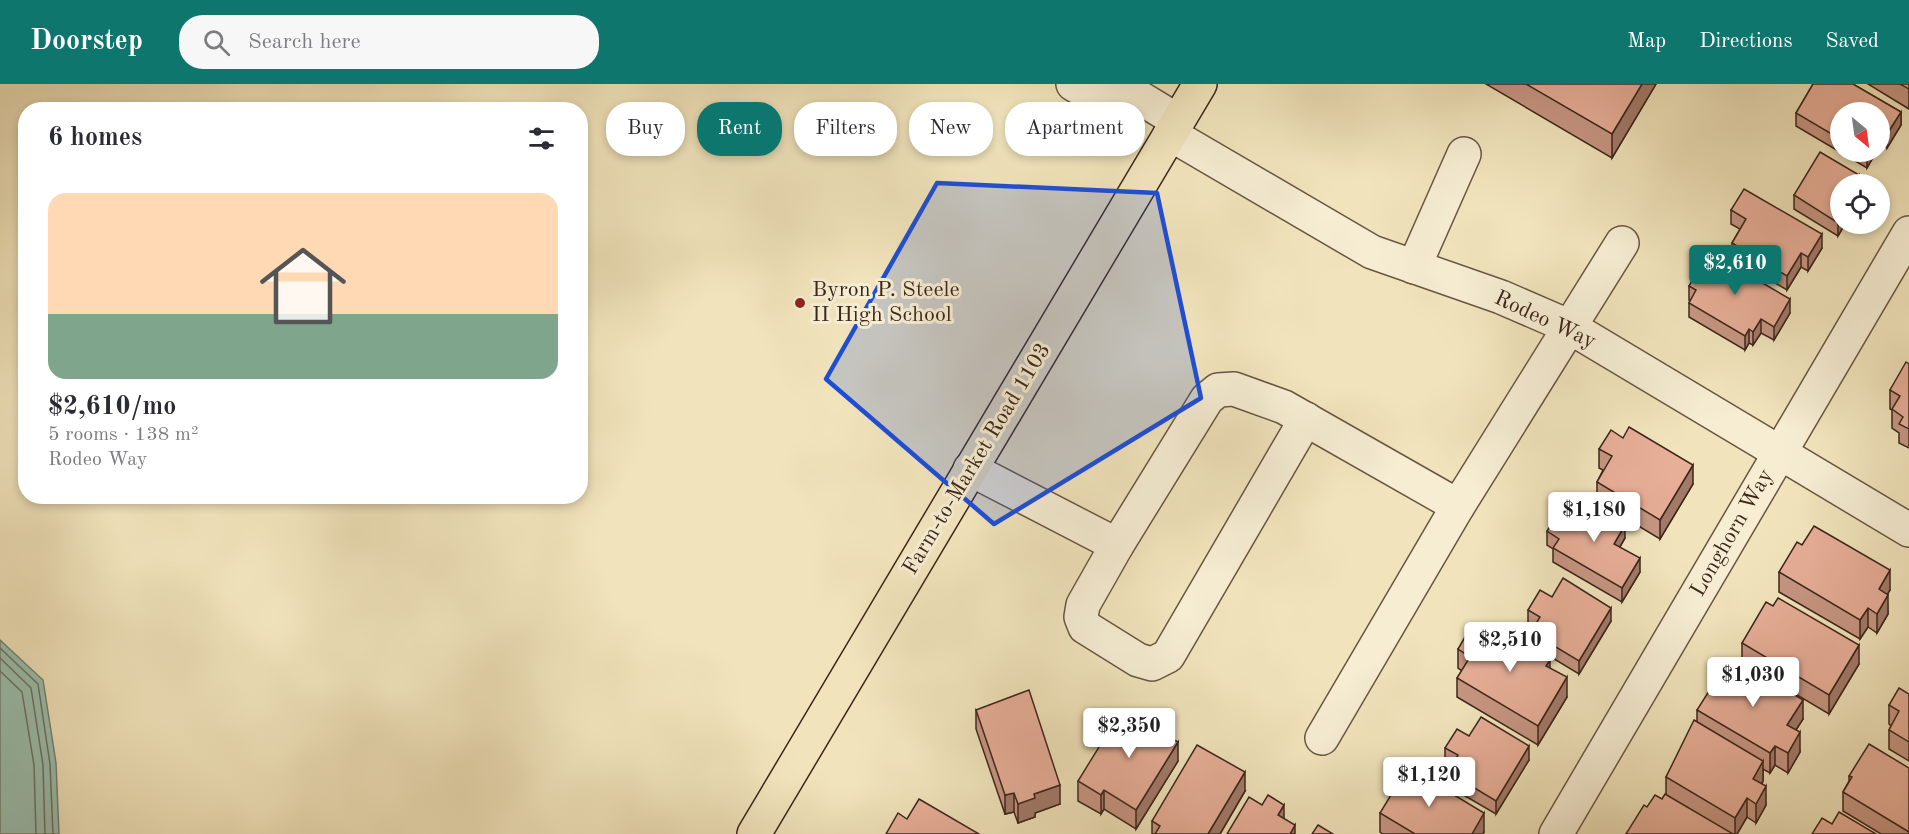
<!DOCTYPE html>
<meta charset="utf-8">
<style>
:root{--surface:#fff;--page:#f7f7f7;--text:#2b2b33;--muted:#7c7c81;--accent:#0f766e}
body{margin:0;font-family:"Old Standard TT",serif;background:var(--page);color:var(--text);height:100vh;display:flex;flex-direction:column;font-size:22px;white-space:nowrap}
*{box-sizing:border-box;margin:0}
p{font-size:20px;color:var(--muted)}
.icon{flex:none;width:33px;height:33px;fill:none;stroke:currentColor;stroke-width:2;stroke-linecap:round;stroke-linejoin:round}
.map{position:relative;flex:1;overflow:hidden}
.drawer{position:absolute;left:18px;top:18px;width:570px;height:402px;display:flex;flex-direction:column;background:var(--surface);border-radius:24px;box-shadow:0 3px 9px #0003}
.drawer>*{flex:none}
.banner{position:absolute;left:606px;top:18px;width:570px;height:54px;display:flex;gap:12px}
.needle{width:39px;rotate:151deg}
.tools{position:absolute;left:1830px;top:18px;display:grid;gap:12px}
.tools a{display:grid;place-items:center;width:60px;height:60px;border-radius:50%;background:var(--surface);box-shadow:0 3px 9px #0003;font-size:30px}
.price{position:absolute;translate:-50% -51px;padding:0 14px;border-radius:6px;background:#fff;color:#222;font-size:20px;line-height:39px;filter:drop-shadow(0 2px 3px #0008)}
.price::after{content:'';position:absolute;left:50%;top:36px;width:18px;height:14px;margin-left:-9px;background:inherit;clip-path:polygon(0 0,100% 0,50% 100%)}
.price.current{background:var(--accent);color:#fff}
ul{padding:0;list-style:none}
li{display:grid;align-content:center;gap:12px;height:318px;padding:0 30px}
li span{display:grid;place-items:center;height:186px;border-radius:18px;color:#555}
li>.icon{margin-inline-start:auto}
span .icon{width:108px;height:108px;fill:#fffc;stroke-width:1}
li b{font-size:26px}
h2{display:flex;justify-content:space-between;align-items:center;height:72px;padding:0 30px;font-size:26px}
.pill{padding:0 21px;border-radius:24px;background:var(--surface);box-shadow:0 3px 9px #0003;font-size:21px;line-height:54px}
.pill.current{background:var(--accent);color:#fff}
header{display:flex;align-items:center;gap:36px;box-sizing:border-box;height:84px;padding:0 30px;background:var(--accent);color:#fff}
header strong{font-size:28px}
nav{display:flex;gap:33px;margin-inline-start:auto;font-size:21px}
.search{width:420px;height:54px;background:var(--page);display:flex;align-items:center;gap:15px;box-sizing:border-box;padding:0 21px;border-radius:24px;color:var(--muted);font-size:22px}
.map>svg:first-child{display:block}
.water{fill:#9bbfaf;stroke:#758273;stroke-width:1.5}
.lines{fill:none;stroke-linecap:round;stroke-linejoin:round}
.shore{stroke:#6c7264;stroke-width:1.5}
.minor-casing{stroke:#695642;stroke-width:36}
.major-casing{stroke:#3c261a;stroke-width:36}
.minor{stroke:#f6edd3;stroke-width:33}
.major{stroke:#f1e4bc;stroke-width:33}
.wall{fill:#c79683;stroke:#3c261a;stroke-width:1.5}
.shaded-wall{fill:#a27a6a;stroke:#3c261a;stroke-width:1.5}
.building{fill:#e7ae98;stroke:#3c261a;stroke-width:1.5}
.marked{fill:#1d4ed8;fill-opacity:0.2;stroke:#1d4ed8;stroke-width:4.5;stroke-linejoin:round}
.poi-dot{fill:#8f2418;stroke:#f6edd3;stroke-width:2}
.labels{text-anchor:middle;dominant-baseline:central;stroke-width:6;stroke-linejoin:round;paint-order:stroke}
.poi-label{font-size:22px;fill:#3c261a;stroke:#f6edd3;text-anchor:start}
.street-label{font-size:22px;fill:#3c261a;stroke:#f6edd3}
</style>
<header>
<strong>Doorstep</strong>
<div class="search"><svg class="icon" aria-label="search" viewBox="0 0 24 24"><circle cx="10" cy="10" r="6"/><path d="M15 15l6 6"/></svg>Search here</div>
<nav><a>Map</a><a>Directions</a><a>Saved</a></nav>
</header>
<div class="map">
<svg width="1909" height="750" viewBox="0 0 1909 750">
<rect width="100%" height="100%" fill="#f1e4bc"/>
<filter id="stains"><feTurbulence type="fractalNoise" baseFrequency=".00333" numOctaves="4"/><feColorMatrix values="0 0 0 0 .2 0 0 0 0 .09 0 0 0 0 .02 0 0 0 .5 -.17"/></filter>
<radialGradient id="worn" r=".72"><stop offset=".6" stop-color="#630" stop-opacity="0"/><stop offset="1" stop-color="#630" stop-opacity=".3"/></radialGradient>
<!-- water -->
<polygon class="water" points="0,556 43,596 56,679 59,750 0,750"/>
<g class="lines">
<!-- shore -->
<g class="shore">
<polyline points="0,564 38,600 50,680 53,750"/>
<polyline points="0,574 31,604 43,681 45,750"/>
<polyline points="0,587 22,608 34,681 36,750"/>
</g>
<defs>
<g id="minor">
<polyline points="1073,0 1089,9 1127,6 1178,37"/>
<polyline points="1170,50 1372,168 1501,213 1568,242 1909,446"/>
<polyline points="1414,183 1464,70"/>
<polyline points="970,385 1117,461 1207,315 1218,306 1234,305 1284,323 1458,422 1622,159"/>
<polyline points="1117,461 1083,521 1081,533 1085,543 1138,576 1152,580 1168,572 1306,335"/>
<polyline points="1322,654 1458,422"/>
<polyline points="1556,750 1909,149"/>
</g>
<polyline id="major" points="754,750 1200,0"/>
</defs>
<!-- minor casing -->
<use href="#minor" class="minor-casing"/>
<!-- major casing -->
<use href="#major" class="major-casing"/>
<!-- minor -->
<use href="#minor" class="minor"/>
<!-- major -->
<use href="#major" class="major"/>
</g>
<!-- wall -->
<g class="wall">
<polygon points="1486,0 1656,0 1612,74"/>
<polygon points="1813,0 1853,0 1901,28 1901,41 1887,64 1881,60 1880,62 1880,28 1840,28 1840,68 1876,68 1867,84 1796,42 1796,29"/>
<polygon points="1868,0 1909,0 1909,25"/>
<polygon points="1859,100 1840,140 1845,140 1838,152 1794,125 1794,111"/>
<polygon points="1731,126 1822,164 1808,187 1801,183 1787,206 1732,173 1732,159 1740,145 1731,140"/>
<polygon points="1689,202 1790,229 1774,256 1761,249 1753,261 1749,259 1745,266 1689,233 1689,219 1690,216 1689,216"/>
<polygon points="1909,280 1909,364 1899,359 1899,349 1892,344 1892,326 1890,325 1890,306"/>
<polygon points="1599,365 1693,400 1660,455 1597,417 1597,398 1603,386 1599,384"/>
<polygon points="1570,435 1625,454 1620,463 1640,488 1622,518 1553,478 1553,465 1547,461 1547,447"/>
<polygon points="1802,461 1890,506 1887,510 1888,530 1877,549 1868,543 1860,555 1779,508 1779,488"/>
<polygon points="1552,513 1611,537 1579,590 1531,561 1531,548 1534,543 1528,539 1528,526"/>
<polygon points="1773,522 1859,580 1829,630 1742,578 1742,559"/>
<polygon points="1478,551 1550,584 1567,613 1538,661 1457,613 1457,594 1462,587 1458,584 1458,565"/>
<polygon points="1909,610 1909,677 1889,665 1889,646 1891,642 1889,640 1889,621"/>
<polygon points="976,626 1060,720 1035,729 1035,733 1018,739 1014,728 1005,730 976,645"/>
<polygon points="1697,626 1803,635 1796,646 1800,668 1788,689 1775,681 1770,689 1763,685 1763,697 1762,700 1766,721 1756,739 1747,733 1737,750 1626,750 1647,723 1662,715 1666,710 1666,693 1697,638"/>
<polygon points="1138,639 1163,649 1178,677 1136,745 1104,725 1101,730 1078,717 1078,697"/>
<polygon points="1469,652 1529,676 1496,730 1448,702 1448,688 1452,682 1445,678 1445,664"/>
<polygon points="1909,684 1909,750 1881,750 1843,727 1843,708 1849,697 1849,692"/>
<polygon points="1245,707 1220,750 1152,750 1152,737"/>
<polygon points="1380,729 1484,748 1483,750 1383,750 1380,748"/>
</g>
<!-- shaded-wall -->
<g class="shaded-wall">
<polygon points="1642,0 1656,0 1612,74 1612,50"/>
<polygon points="1901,28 1901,41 1887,64 1887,50"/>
<polygon points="1881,46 1881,60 1880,62 1880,48"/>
<polygon points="1868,68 1876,68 1867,84 1867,71"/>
<polygon points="1859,91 1859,100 1853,100"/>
<polygon points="1840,134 1840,140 1845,140 1838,152 1838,139"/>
<polygon points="1822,150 1822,164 1808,187 1808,173"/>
<polygon points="1801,169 1801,183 1787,206 1787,192"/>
<polygon points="1790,215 1790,229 1774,256 1774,243"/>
<polygon points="1761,235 1761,249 1753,261 1753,248"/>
<polygon points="1749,245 1749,259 1745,266 1745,252"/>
<polygon points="1693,381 1693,400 1660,455 1660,436"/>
<polygon points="1625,441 1625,454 1614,473 1614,460"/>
<polygon points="1640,474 1640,488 1622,518 1622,504"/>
<polygon points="1890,486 1890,506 1879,524 1879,505"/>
<polygon points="1888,511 1888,530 1877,549 1877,530"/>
<polygon points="1611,524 1611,537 1579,590 1579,577"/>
<polygon points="1868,524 1868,543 1860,555 1860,536"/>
<polygon points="1859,561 1859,580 1829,630 1829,611"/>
<polygon points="1550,576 1550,595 1546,582"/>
<polygon points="1567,593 1567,613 1538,661 1538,642"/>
<polygon points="1803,616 1803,635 1787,660 1787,641"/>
<polygon points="1163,637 1163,656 1157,646"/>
<polygon points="1800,648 1800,668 1788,689 1788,669"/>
<polygon points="1178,658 1178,677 1136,745 1136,726"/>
<polygon points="1529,662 1529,676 1496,730 1496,717"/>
<polygon points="1775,662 1775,681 1770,689 1770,669"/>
<polygon points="1763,677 1763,697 1753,714 1753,695"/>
<polygon points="1245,688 1245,707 1220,750 1208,750"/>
<polygon points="1060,701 1060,720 1035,729 1035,733 1018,739 1018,720 1034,710"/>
<polygon points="1766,702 1766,721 1756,739 1756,720"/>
<polygon points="1104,706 1104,725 1101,730 1101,711"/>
<polygon points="1014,709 1014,728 1005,730 1005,711"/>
<polygon points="1747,714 1747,733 1737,750 1735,750 1735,734"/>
<polygon points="1284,721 1284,740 1278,731"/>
<polygon points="1484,729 1484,748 1483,750 1472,750"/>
<polygon points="1295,741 1295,750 1290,750"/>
</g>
<!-- building -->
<g class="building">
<polygon points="1526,0 1642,0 1612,50"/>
<polygon points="1813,0 1853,0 1901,28 1887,50 1881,46 1880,48 1880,28 1840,28 1840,55 1796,29"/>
<polygon points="1900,0 1909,0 1909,5"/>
<polygon points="1820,68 1859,91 1853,100 1840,100 1840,134 1838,139 1794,111"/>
<polygon points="1744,105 1822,150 1808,173 1801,169 1787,192 1732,159 1746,135 1731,126"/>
<polygon points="1709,168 1790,215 1774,243 1761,235 1753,248 1749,245 1745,252 1689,219 1696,206 1689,202"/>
<polygon points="1906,278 1909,280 1909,345 1899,340 1903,333 1892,325 1900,312 1890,306"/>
<polygon points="1629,343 1693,381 1660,436 1597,398 1612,372 1599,365 1611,346 1623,354"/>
<polygon points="1582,416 1625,441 1614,460 1640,474 1622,504 1553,464 1559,455 1547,447 1559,428 1570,435"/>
<polygon points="1814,442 1890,486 1879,505 1888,511 1877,530 1868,524 1860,536 1779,488 1797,458 1802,461"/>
<polygon points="1563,494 1611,524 1579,577 1531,548 1540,533 1528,526 1540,506 1552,513"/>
<polygon points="1778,514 1859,561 1829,611 1742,559 1766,518 1773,522"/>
<polygon points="1490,540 1550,576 1546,582 1567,593 1538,642 1457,594 1470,573 1458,565 1469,546 1478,551 1482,546 1487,545"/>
<polygon points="1733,574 1803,616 1787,641 1800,648 1788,669 1775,662 1770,669 1697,626 1716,596 1719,598"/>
<polygon points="1899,604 1909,610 1909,658 1889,646 1899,627 1889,621"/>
<polygon points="1029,606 1060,701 1034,710 1035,714 1018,720 1014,709 1005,711 976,626"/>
<polygon points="1145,627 1163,637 1157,646 1178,658 1136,726 1104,706 1101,711 1078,697 1120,629 1138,639"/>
<polygon points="1481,633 1529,662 1496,717 1448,688 1458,671 1445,664 1457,645 1469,652"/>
<polygon points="1694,636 1763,677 1753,695 1766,702 1756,720 1747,714 1735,734 1666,693"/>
<polygon points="1869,660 1909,684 1909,748 1843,708 1852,693 1849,692"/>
<polygon points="1197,661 1245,688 1208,750 1155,750 1160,742 1152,737"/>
<polygon points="1408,683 1484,729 1472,750 1415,750 1380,729"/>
<polygon points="1665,710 1733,750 1626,750 1644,721 1647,723 1655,711 1662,715"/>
<polygon points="1268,711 1284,721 1278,731 1295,741 1290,750 1227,750 1249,713 1262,721"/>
<polygon points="919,715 979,750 886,750 898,729 907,735"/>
<polygon points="1839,728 1876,750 1812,750 1822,734 1832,740"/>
<polygon points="1318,741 1333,750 1312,750"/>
</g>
<!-- marked area -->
<path class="marked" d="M 937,99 L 1157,109 L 1201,314 L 994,440 L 826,295 Z"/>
<!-- markers -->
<circle class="poi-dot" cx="800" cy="219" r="6"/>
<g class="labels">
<!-- poi labels -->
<g class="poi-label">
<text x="812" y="206">Byron P. Steele<tspan x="812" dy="25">II High School</tspan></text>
</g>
<!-- street labels -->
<g class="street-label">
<text transform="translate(1545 236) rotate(25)">Rodeo Way</text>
<text transform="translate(977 375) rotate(-59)">Farm-to-Market Road 1103</text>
<text transform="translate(1732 449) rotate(-60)">Longhorn Way</text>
</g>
</g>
<rect width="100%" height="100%" filter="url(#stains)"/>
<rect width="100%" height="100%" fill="url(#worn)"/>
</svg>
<div class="tools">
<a><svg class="needle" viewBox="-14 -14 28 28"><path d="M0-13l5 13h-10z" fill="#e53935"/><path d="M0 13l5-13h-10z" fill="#7c7c81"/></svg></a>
<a><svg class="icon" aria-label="locate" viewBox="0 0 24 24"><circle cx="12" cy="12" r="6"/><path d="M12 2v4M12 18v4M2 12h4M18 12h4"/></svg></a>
</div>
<b class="price current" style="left:1735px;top:212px">$2,610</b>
<b class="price" style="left:1594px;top:459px">$1,180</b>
<b class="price" style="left:1510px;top:589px">$2,510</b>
<b class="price" style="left:1753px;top:624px">$1,030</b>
<b class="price" style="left:1129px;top:675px">$2,350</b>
<b class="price" style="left:1429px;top:724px">$1,120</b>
<div class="banner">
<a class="pill">Buy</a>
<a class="pill current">Rent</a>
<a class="pill">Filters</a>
<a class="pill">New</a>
<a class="pill">Apartment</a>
</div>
<section class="drawer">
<h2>6 homes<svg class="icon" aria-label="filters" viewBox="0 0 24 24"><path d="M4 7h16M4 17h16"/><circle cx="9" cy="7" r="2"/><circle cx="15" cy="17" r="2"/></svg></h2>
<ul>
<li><span style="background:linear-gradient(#ffd9b3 65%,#7fa58c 0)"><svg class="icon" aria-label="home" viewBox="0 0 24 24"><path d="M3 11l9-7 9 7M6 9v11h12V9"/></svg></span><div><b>$2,610/mo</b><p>5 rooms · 138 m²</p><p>Rodeo Way</p></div></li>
</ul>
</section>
</div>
